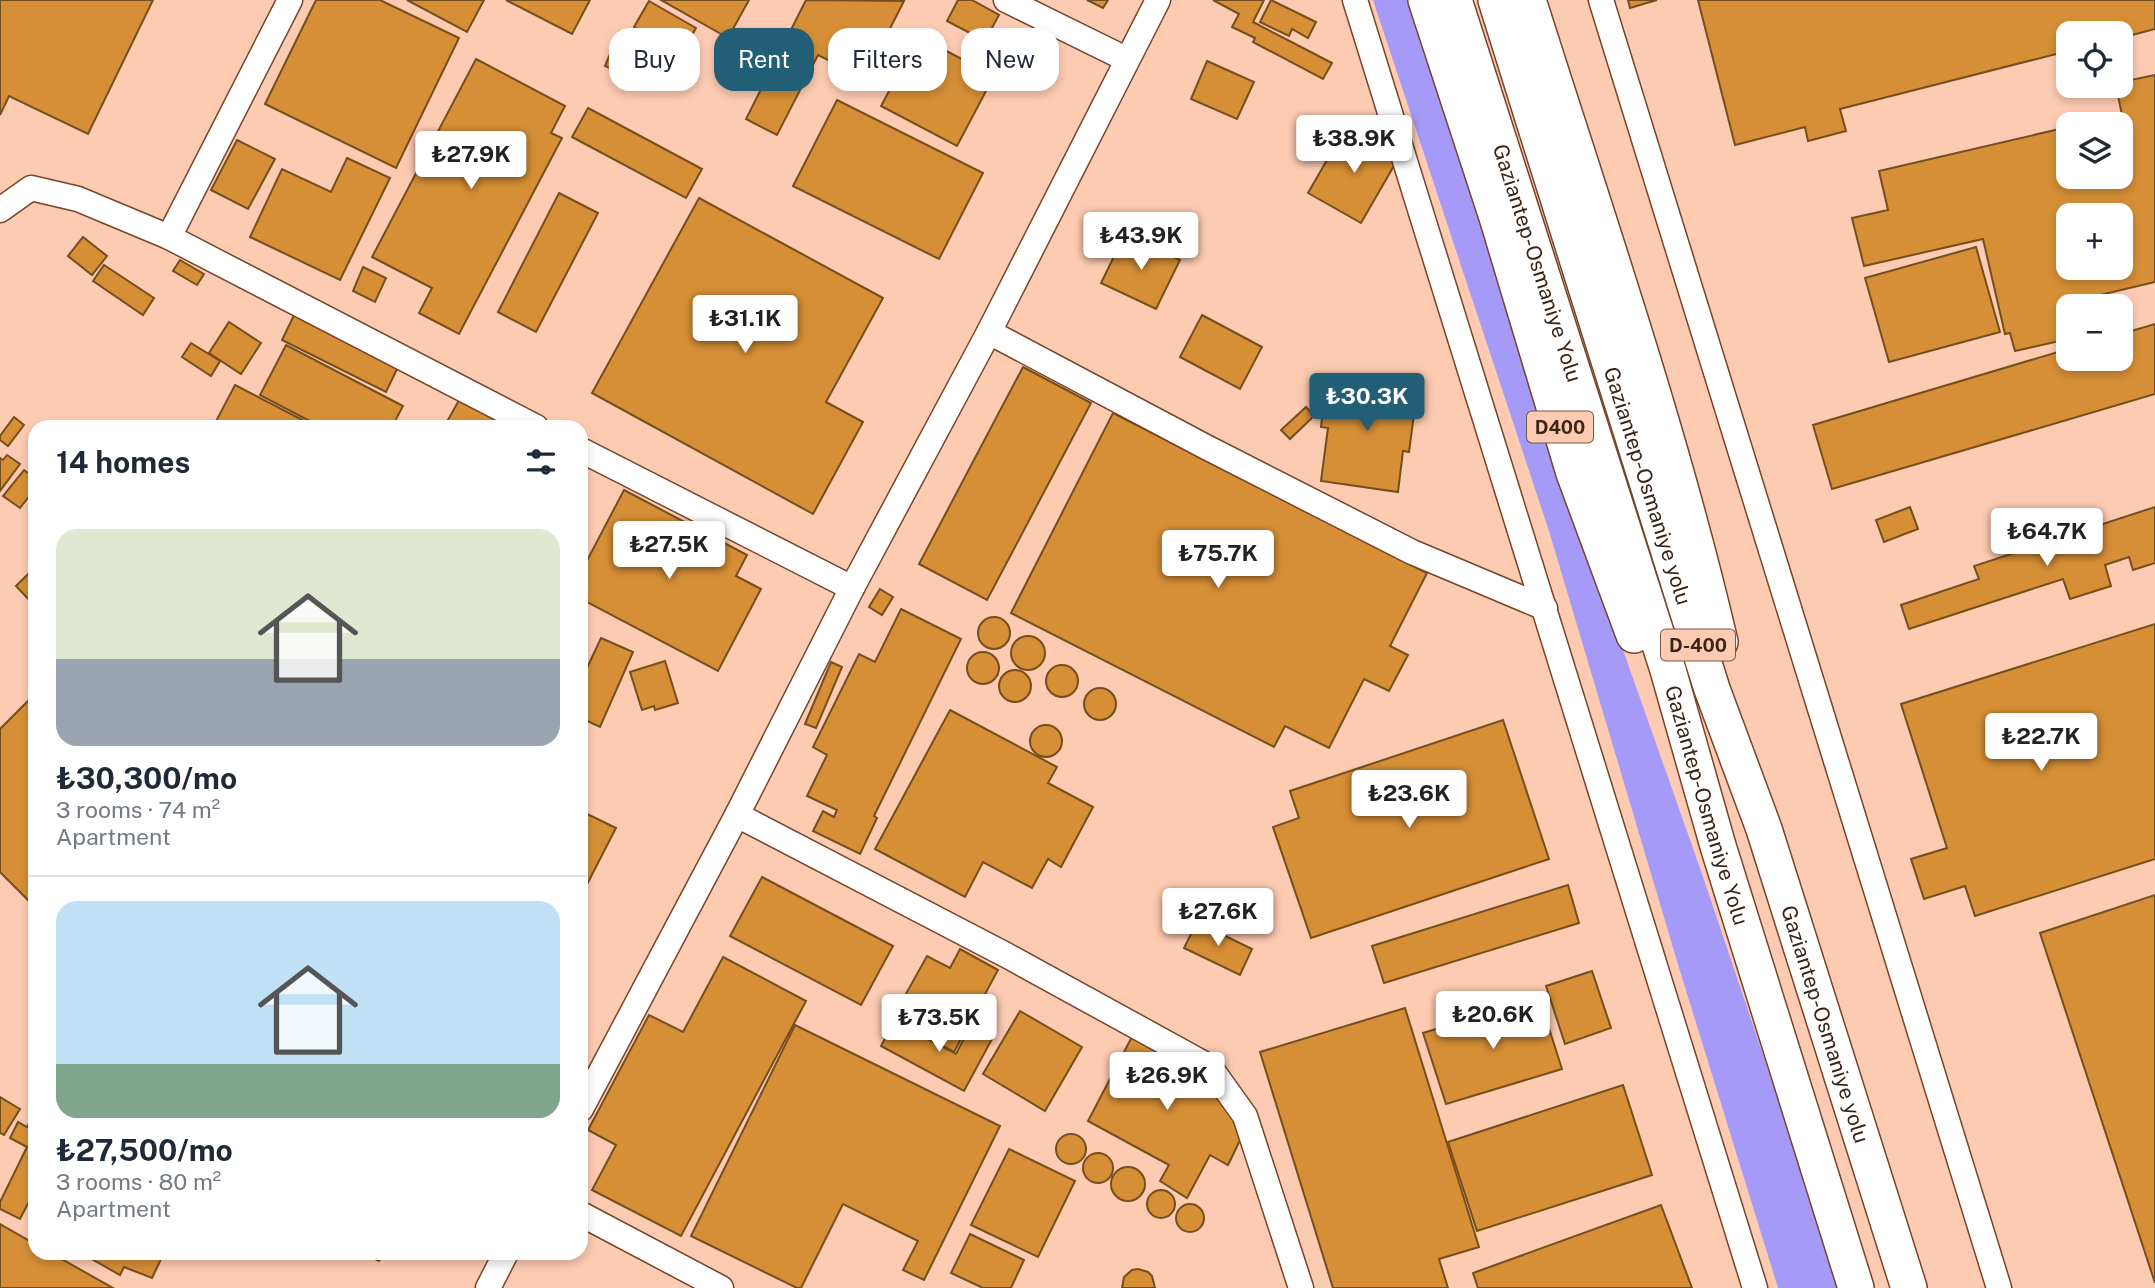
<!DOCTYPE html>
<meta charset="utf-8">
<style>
:root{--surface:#fff;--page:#f2f2f3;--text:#1f2937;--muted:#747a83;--line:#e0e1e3;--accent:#225e76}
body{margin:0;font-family:"Public Sans",sans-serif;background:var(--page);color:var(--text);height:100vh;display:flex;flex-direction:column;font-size:26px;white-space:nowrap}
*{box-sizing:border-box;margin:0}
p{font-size:23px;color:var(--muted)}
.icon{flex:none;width:38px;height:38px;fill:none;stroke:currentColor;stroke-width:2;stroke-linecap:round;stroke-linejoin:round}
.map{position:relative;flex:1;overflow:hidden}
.details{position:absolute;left:28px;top:420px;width:560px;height:840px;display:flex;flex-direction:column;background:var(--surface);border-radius:21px;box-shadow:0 4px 10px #0003}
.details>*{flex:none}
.banner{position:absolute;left:609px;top:28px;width:665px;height:63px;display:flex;gap:14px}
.fabs{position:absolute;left:2056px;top:21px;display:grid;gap:14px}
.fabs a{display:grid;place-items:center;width:77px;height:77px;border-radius:14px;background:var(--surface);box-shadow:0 4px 10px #0003;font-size:35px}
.price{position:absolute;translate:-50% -60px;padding:0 16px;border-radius:7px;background:#fff;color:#222;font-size:23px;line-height:46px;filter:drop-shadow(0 2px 4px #0008)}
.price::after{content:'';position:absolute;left:50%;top:42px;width:21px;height:16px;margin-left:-10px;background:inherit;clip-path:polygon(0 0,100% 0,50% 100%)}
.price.on{background:var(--accent);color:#fff}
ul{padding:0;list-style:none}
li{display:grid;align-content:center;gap:14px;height:371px;padding:0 28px}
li+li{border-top:2px solid var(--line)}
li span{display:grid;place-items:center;height:217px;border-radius:21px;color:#555}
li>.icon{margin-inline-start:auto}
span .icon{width:126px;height:126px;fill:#fffc;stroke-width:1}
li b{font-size:30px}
h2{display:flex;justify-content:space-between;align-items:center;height:84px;padding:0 28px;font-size:30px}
.tag{padding:0 24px;border-radius:21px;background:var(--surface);box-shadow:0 4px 10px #0003;font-size:24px;line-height:63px}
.tag.on{background:var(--accent);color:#fff}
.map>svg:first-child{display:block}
.forest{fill:#a59af7}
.building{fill:#d68f36;stroke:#754e1e;stroke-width:2;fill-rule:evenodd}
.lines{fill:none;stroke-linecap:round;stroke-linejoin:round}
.minor-casing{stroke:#774428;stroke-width:27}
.highway-casing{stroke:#774428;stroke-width:38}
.minor{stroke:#fff;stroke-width:24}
.highway{stroke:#fff;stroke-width:35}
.labels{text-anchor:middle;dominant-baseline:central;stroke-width:6;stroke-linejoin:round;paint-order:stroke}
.shield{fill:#fdcbb2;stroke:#745546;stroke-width:2}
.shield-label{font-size:19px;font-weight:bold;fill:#3a2317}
.street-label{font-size:21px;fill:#3a2317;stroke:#fdcbb2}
</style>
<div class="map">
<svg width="2155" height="1288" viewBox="0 0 2155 1288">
<rect width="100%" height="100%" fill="#fdcbb2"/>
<!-- forest -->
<polygon class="forest" points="1373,0 1407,0 1592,562 1701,871 1804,1176 1837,1288 1778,1288 1680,971 1549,531"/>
<!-- building -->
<g class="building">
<polygon points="0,0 153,0 88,134 9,96 0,115"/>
<polygon points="316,0 380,0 459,38 396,168 265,104"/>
<polygon points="407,0 484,0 467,32"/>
<polygon points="506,0 590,0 572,34"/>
<polygon points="661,0 749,0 728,38"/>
<polygon points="806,0 904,1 865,78 818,55 777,135 746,119"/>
<polygon points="958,0 972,0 999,15 985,41 947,21"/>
<polygon points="1087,0 1108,0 1103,8"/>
<polygon points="1213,0 1264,0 1253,22 1332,63 1323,79 1253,42 1255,38 1232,27 1239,14"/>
<polygon points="1271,0 1316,22 1308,38 1292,29 1289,36 1260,22"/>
<polygon points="1628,0 1657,0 1630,8"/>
<polygon points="1698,0 2155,0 2155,29 2121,38 2121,33 2068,33 2068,51 1840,109 1846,131 1808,141 1805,127 1735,145"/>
<polygon points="649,1 696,28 681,54 634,27"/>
<polygon points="619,32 655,48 650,57 633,50 623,74 605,66"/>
<polygon points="918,36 994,76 957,146 881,106"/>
<polygon points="476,59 565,106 551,133 562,138 459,334 419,313 432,288 372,257"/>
<polygon points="1207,61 1254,82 1237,119 1191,99"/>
<path d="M 2155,75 L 2155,282 L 2100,295 L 2103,306 L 2068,306 L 2068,339 L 2015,351 L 2010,333 L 2005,334 L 1983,239 L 1864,266 L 1852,218 L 1888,210 L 1879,171 L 2068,127 L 2068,177 L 2121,177 L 2121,124 L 2082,124 L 2122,115 L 2116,86 L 2121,86 L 2121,82 ZM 2068,215 L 2121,215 L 2121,268 L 2068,268 Z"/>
<polygon points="837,100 983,173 939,259 793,186"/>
<polygon points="588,108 702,169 686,198 572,137"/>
<polygon points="1346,127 1399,157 1361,223 1308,193"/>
<polygon points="237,140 275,159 248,209 211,190"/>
<polygon points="347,158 390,178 340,280 250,237 282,169 331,192"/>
<polygon points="559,193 598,213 536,332 498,312"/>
<polygon points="699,198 883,298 826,402 863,422 813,514 592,393"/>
<polygon points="1125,234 1180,260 1156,309 1101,283"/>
<polygon points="83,237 107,256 92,275 68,256"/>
<polygon points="1976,247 2000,332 1889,362 1865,278"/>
<polygon points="180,260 204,274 197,285 173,271"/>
<polygon points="104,265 154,298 143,315 93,281"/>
<polygon points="363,267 386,278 375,302 353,291"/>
<polygon points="296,311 400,363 386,392 282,340"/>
<polygon points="1202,315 1262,347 1240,389 1180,357"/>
<polygon points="229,322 261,343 241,374 209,353"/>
<polygon points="2155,324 2155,394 1832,489 1813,425 2068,349 2068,359 2121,359 2121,334"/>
<polygon points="191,343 220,361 211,376 182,357"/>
<polygon points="286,345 403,406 392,427 321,427 260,395"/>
<polygon points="1023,367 1091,403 987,600 919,564"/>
<polygon points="1337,376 1410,386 1409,398 1416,399 1409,452 1403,451 1398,492 1321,481 1328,428 1321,427 1326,386 1335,387"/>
<polygon points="235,385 316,427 213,427"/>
<polygon points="463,393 524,427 444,427"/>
<polygon points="1306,407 1314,416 1290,439 1281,430"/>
<polygon points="1113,413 1427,573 1390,646 1408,655 1389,691 1364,679 1329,748 1285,726 1274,747 1011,613"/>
<polygon points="14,417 24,425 8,446 0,440 0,436"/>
<polygon points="7,455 20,464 0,491 0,458 3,460"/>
<polygon points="24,470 35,478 35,489 20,508 3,496"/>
<polygon points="624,490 747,555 736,576 761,589 718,671 581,599 581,572"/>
<polygon points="1910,507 1918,529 1884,542 1876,520"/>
<polygon points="2155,507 2155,563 2133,570 2129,557 2105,565 2111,586 2070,599 2063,579 1909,629 1901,605 1979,579 1974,566"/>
<polygon points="33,569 35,572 34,605 16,586"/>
<polygon points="880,589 893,597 882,615 869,607"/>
<polygon points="901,609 961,639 874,816 877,818 860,854 813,831 823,811 834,817 837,810 807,796 827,755 813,747 859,654 875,662"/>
<circle cx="994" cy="633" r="16"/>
<polygon points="2155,624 2155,859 1975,916 1965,886 1924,899 1911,859 1947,848 1901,704"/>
<circle cx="1028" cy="653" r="17"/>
<polygon points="601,638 633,652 600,727 581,718 581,667 586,670"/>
<circle cx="983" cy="668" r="16"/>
<polygon points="665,661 678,703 655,710 654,706 642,710 630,672"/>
<polygon points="831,662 842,667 816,728 805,724"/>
<circle cx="1062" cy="681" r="16"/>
<circle cx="1015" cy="686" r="16"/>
<circle cx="1100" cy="704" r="16"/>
<polygon points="35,694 35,907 0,872 0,729"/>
<polygon points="950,710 1057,767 1048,783 1093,807 1061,867 1048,859 1032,888 983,862 965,897 875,849"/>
<polygon points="1503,720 1549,859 1311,938 1273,827 1299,818 1290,791"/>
<circle cx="1046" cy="741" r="16"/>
<polygon points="581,811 616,828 581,896"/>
<polygon points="762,877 893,946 861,1005 730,936"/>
<polygon points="1568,885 1579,923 1384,983 1372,946"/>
<polygon points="2155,895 2155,1283 2040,933"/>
<polygon points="1197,922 1252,949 1240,975 1184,948"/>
<polygon points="960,949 998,970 954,1052 892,1019 927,956 950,968"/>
<polygon points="723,957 806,1001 681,1236 592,1190 616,1145 588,1130 649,1015 683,1032"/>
<polygon points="1592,971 1611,1028 1565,1044 1546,986"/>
<polygon points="1539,997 1562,1069 1446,1104 1423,1033"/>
<polygon points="1405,1008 1479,1247 1439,1259 1448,1288 1333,1288 1260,1052"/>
<polygon points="1020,1011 1082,1047 1045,1111 983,1074"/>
<polygon points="894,1021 956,1054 970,1027 992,1039 964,1091 881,1046"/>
<polygon points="795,1025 1000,1126 924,1280 903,1270 918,1241 843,1204 801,1288 797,1288 691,1236"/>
<polygon points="1135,1031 1208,1074 1242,1136 1228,1165 1210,1155 1187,1198 1160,1181 1169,1165 1088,1121"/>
<polygon points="1623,1085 1652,1175 1477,1231 1448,1142"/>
<polygon points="0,1097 20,1109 4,1135 0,1133"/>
<polygon points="34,1113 35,1190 20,1219 0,1209 0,1202 27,1147 10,1138 18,1122 27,1127"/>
<circle cx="1071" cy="1149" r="15"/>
<polygon points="1009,1149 1075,1181 1038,1257 971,1225"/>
<circle cx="1098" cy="1168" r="15"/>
<circle cx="1128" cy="1184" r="17"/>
<circle cx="1161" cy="1204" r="14"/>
<circle cx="1190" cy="1218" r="14"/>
<polygon points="1661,1205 1692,1288 1478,1288 1473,1273"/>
<polygon points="0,1224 35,1244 35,1253 51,1253 113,1288 0,1288"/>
<polygon points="970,1234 1024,1260 1011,1288 983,1288 951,1273"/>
<polygon points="81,1253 164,1253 152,1278 124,1267 120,1275"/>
<polygon points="362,1253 383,1253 379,1261"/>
<polygon points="1138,1269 1148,1272 1152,1276 1155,1288 1122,1288 1124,1277 1132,1270"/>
</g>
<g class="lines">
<defs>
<g id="minor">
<polyline points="1006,0 1126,59"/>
<polyline points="1355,0 1755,1288"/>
<polyline points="1601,0 1999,1288"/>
<polyline points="0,210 31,188 78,199 169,237 536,427"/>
<polyline points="169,237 290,0"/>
<polyline points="989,332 1206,447 1412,552 1545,608"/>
<polyline points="581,450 852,588"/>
<polyline points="737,815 1006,955 1210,1067 1245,1116 1301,1288"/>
<polyline points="581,1109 737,815 852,588 989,332 1158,0"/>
<polyline points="581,1214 721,1288"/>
<polyline points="488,1288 506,1253"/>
</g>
<g id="highway">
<polyline points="1426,0 1497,217 1574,473 1634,635"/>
<path id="s1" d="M 1454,0 L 1668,670 L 1718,846 L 1856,1288"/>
<path id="s2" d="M 1496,0 L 1712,689 L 1764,829 L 1909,1288"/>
<path d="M 1528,0 C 1595,212 1669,424 1720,642"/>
</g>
</defs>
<!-- minor casing -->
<use href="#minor" class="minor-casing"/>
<!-- highway casing -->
<use href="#highway" class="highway-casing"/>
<!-- minor -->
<use href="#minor" class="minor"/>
<!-- highway -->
<use href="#highway" class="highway"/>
</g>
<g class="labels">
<!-- shield labels -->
<g class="shield">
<rect x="1527" y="411.5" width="66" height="31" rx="5"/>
<rect x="1661" y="629.5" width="74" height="31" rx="5"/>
</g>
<g class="shield-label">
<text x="1560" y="427">D400</text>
<text x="1698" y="645">D-400</text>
</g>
<!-- street labels -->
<g class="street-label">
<text stroke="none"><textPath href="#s1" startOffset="276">Gaziantep-Osmaniye Yolu</textPath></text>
<text stroke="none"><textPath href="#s2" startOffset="509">Gaziantep-Osmaniye yolu</textPath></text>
<text stroke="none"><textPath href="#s1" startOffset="844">Gaziantep-Osmaniye Yolu</textPath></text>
<text stroke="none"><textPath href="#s2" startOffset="1076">Gaziantep-Osmaniye yolu</textPath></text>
</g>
</g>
</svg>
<div class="fabs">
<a><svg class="icon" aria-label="locate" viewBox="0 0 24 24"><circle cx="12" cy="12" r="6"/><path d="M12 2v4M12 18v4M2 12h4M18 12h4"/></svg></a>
<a><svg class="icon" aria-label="layers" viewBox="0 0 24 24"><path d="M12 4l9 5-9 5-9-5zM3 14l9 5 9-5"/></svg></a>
<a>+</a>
<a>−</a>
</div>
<b class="price" style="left:1354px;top:175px">₺38.9K</b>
<b class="price" style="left:471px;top:191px">₺27.9K</b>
<b class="price" style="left:1141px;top:272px">₺43.9K</b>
<b class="price" style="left:745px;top:355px">₺31.1K</b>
<b class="price on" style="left:1367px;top:433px">₺30.3K</b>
<b class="price" style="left:2047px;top:568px">₺64.7K</b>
<b class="price" style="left:669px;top:581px">₺27.5K</b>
<b class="price" style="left:1218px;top:590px">₺75.7K</b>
<b class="price" style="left:2041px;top:773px">₺22.7K</b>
<b class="price" style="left:1409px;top:830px">₺23.6K</b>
<b class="price" style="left:1218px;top:948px">₺27.6K</b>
<b class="price" style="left:1493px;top:1051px">₺20.6K</b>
<b class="price" style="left:939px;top:1054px">₺73.5K</b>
<b class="price" style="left:1167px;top:1112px">₺26.9K</b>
<div class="banner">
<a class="tag">Buy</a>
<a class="tag on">Rent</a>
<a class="tag">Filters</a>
<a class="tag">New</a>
</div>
<section class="details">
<h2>14 homes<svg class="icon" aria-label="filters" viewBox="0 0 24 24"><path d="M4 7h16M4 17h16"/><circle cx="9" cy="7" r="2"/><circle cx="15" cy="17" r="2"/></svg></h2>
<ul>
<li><span style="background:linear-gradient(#dfe7d0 60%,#9aa5b1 0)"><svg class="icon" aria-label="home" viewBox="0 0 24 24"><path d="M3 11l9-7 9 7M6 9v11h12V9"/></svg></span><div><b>₺30,300/mo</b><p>3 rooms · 74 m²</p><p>Apartment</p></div></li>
<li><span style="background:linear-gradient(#bfe0f5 75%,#7fa58c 0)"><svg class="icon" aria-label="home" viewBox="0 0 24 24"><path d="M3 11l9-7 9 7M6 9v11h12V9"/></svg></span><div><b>₺27,500/mo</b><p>3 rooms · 80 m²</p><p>Apartment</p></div></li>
</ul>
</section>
</div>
